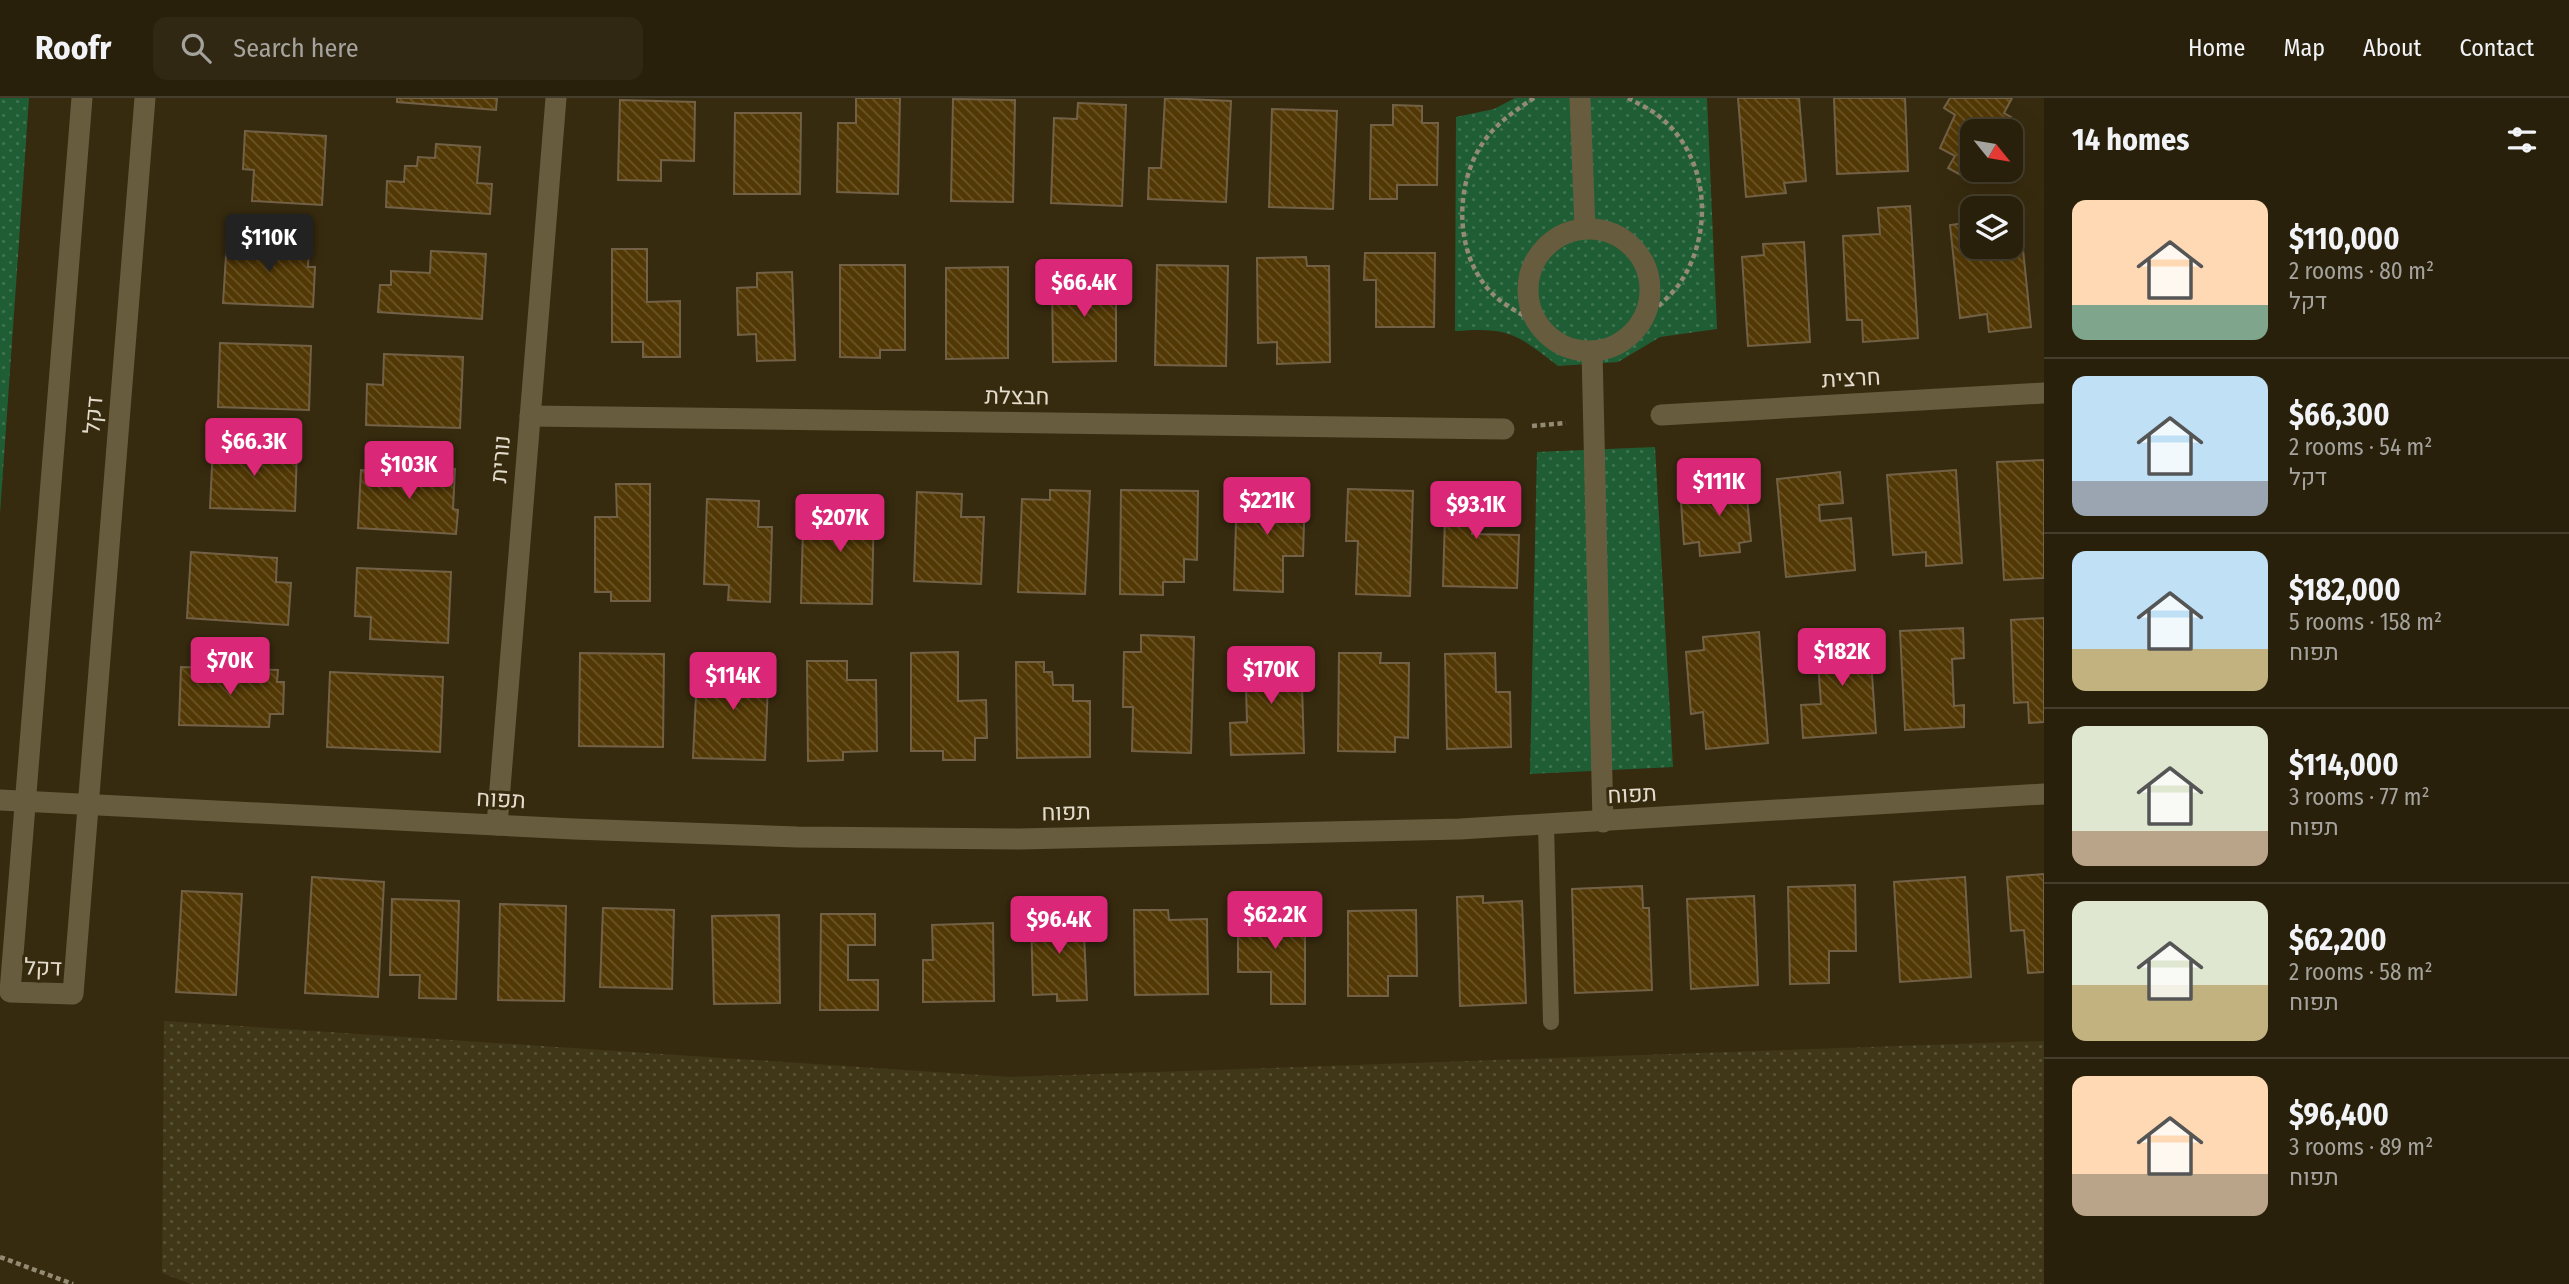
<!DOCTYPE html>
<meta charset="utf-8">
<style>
:root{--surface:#29200b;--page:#312814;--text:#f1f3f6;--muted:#a5a39d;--line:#453e2c;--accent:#db2777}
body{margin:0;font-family:"Fira Sans Condensed",Heebo,sans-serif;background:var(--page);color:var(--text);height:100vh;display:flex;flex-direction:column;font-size:26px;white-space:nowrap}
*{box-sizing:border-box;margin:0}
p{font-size:23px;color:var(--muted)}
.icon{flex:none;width:38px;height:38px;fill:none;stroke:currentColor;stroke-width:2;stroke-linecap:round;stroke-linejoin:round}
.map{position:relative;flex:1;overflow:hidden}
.sheet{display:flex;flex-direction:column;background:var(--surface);width:525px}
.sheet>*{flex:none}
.needle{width:46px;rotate:120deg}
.tools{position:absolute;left:1960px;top:21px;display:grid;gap:14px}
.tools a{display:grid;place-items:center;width:63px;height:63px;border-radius:14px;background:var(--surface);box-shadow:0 7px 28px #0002,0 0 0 2px var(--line);font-size:35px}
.price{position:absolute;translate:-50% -60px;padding:0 16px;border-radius:7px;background:var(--accent);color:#fff;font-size:23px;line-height:46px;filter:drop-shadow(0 2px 4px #0008)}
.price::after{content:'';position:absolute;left:50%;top:42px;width:21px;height:16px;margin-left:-10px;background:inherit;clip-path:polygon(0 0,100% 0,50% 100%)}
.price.selected{background:#222;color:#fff}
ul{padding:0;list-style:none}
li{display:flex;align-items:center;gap:21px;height:175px;padding:0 28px}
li+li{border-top:2px solid var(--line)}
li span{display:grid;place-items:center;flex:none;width:196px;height:140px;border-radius:14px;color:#555}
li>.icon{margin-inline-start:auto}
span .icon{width:84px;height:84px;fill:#fffc;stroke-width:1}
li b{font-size:30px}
h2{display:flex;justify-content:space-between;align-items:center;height:84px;padding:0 28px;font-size:30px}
header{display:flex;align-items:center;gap:42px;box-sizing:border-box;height:98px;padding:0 35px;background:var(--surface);border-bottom:2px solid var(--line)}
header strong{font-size:33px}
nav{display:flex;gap:38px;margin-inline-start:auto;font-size:24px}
.search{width:490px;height:63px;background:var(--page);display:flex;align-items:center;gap:18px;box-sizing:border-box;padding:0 24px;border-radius:14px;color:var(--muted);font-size:26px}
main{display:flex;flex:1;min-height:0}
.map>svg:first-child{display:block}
.sand{fill:url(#sand-dots)}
.park{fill:url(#park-dots)}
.building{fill:url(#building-back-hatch);stroke:#726146;stroke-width:2}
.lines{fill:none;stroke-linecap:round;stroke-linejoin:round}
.path{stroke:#938a74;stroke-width:4.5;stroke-dasharray:5 3.5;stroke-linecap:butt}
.service{stroke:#685c3f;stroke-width:16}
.pedestrian{stroke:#685c3f;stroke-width:21}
.minor{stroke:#685c3f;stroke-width:21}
.labels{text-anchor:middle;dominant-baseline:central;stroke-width:6;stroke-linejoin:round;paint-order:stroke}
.street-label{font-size:23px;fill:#e3dccc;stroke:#372b0f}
</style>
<header>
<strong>Roofr</strong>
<div class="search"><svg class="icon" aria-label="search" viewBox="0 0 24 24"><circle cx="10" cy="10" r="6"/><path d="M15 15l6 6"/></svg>Search here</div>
<nav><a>Home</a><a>Map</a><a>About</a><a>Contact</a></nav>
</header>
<main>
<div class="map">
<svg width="2044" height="1186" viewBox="0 0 2044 1186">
<defs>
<pattern id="sand-dots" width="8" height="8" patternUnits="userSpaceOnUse" patternTransform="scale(1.75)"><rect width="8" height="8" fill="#403718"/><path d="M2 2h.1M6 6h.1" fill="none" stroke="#5b5338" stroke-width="1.8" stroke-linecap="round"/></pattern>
<pattern id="park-dots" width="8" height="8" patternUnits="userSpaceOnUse" patternTransform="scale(1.75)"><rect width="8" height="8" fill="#1f5e35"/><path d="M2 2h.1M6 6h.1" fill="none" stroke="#3f7451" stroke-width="1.8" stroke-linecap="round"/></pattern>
<pattern id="building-back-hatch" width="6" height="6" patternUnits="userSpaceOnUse" patternTransform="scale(1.75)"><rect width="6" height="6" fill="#523804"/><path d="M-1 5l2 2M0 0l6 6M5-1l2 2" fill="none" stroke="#6b5427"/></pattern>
</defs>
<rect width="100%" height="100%" fill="#372b0f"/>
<!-- sand -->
<polygon class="sand" points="164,923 1010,979 2044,943 2044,1186 191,1186 162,1175"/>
<!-- park -->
<g class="park">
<polygon points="0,0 29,0 0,416"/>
<path d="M 1515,0 L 1707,0 L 1717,231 L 1660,239 L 1618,264 L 1558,268 C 1516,235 1508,229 1455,233 L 1456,19 L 1494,11 Z"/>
<polygon points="1655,349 1673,669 1530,676 1537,354"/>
</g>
<!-- building -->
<g class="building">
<polygon points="397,0 497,0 496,12 397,4"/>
<polygon points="856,0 900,0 898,96 837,94 838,25 856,25"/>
<polygon points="1165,0 1231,3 1226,104 1148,101 1149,70 1161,70"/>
<polygon points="1738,0 1799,0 1806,83 1784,85 1786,95 1746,99"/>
<polygon points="1834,0 1905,0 1908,73 1837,76"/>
<polygon points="1950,0 2012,0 2004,15 2011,19 2003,33 1972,33 1972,72 1979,72 1972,83 1948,70 1955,58 1940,50 1955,17 1944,10"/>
<polygon points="953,1 1015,2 1013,104 951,103"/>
<polygon points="620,2 695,4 694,63 661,62 661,83 618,82"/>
<polygon points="1078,5 1126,7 1122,108 1051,105 1054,20 1077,21"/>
<polygon points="1393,7 1422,8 1422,25 1438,25 1437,87 1397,87 1397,101 1370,101 1371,27 1393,27"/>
<polygon points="1272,11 1337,13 1333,111 1269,109"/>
<polygon points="735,15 801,15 800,96 734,96"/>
<polygon points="245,33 326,38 322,107 252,103 254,72 243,71"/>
<polygon points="436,46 480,49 477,85 492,86 490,116 386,109 387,83 404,84 405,68 417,68 418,59 435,60"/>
<polygon points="1983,72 2000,72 1996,79"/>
<polygon points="1910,108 1918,240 1863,244 1862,222 1847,222 1843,138 1880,136 1878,110"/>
<polygon points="1972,124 1972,149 2011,149 2011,133 2021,132 2031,229 1989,234 1987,216 1960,220 1950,127"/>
<polygon points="227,142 309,145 308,169 315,169 313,209 223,205"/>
<polygon points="1804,144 1810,244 1748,248 1742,159 1764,157 1763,146"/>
<polygon points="612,151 647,151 647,204 680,203 680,259 643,259 643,244 612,244"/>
<polygon points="431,153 486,156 482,221 378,214 380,187 391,187 391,173 430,175"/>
<polygon points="1365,155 1435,155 1434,229 1376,229 1376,182 1364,182"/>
<polygon points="1306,159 1307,168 1329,168 1330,264 1277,266 1277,244 1258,245 1257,160"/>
<polygon points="840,167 905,167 905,252 880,252 880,260 840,259"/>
<polygon points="1157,167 1228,168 1226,268 1155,267"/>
<polygon points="1008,169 1008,260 946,261 946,170"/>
<polygon points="792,174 795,262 757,263 756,236 738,237 737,190 757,189 757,175"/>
<polygon points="1116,179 1116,263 1053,264 1052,180"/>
<polygon points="220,245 311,248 309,312 218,309"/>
<polygon points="384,256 463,259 460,330 366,327 367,286 383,287"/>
<polygon points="213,348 297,350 295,413 210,410"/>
<polygon points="2044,362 2044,480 2004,482 1997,364"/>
<polygon points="420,369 455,371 453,411 458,412 456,436 358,430 361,372 420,375"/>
<polygon points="1956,372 1962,465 1926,468 1926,454 1893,457 1887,377"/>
<polygon points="1840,374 1843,405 1819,407 1820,423 1851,420 1855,472 1786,479 1777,381"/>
<polygon points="1745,378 1751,443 1739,445 1740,454 1700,458 1699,444 1684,446 1681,404 1711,401 1709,382"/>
<polygon points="1446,384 1498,385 1497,413 1473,412 1472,436 1519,437 1517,490 1443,488"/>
<polygon points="616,386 650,386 650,503 611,503 611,494 595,494 595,419 617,419"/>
<polygon points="1237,391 1305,392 1303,458 1283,458 1283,494 1234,492"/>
<polygon points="1348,391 1413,393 1410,498 1356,496 1358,443 1346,443"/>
<polygon points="1050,392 1090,393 1085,496 1018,494 1022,401 1050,402"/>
<polygon points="1121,392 1198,393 1197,462 1184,461 1184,484 1163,484 1163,497 1120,496"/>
<polygon points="917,394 962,396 961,419 984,419 981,486 914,483"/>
<polygon points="821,400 874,401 872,506 801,505 803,430 820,430"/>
<polygon points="707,401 759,403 758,429 772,429 770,504 728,502 729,487 704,486"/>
<polygon points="191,454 277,460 276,484 291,485 288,527 187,520"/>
<polygon points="357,470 451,474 448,545 370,541 371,519 355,518"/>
<polygon points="2044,520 2044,624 2029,625 2028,604 2014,605 2011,522"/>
<polygon points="1963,530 1964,560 1952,561 1954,608 1964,607 1964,629 1905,632 1900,533"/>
<polygon points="1869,533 1876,635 1803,640 1801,607 1821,606 1816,537"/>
<polygon points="1759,534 1768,645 1706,651 1703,614 1691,616 1686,554 1704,552 1703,539"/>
<polygon points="1141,537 1194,539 1191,655 1132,653 1133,609 1123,609 1124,554 1141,554"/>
<polygon points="1301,552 1304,655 1231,657 1230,625 1247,624 1245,554"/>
<polygon points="958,554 958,603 986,602 987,640 975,640 975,662 943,662 943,653 911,653 911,555"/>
<polygon points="580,555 664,556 663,649 579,648"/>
<polygon points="1339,555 1381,555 1380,565 1409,565 1408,640 1395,639 1395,654 1338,653"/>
<polygon points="1495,555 1496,594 1510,594 1511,649 1447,651 1445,556"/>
<polygon points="731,557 769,558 765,662 693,660 697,577 731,578"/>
<polygon points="807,563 847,563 847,582 876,582 877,653 843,654 843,662 808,663"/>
<polygon points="1016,564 1044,564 1044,574 1052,574 1053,587 1073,587 1073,603 1090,603 1090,659 1017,660"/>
<polygon points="181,569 278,572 277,584 284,584 283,616 270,616 269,629 179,627"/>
<polygon points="330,574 443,579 440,654 327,649"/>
<polygon points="2044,776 2044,874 2028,875 2024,832 2011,833 2007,779"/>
<polygon points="312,779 384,784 378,899 305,895"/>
<polygon points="1965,779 1971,879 1900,884 1894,784"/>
<polygon points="1855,787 1856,853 1829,853 1829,885 1790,886 1788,789"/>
<polygon points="1642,788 1643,810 1649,810 1652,892 1575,895 1572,791"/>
<polygon points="182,793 242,796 236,897 176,894"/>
<polygon points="1483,798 1483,805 1522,803 1526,905 1460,908 1457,799"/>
<polygon points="1754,798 1758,887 1691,891 1687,801"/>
<polygon points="392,801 459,803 456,901 419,900 420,877 390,877"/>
<polygon points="500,806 566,808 564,903 498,902"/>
<polygon points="603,810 674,812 672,891 600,889"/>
<polygon points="1134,812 1168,812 1169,822 1207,821 1208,896 1135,897"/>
<polygon points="1416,812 1417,878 1388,878 1388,898 1348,898 1348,813"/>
<polygon points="1238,813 1305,813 1305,906 1271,906 1271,874 1238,874"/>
<polygon points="1083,814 1087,902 1057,903 1057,896 1033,897 1031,816"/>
<polygon points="821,816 875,816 875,847 848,847 848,882 878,882 878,912 820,912"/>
<polygon points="779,817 780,905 714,906 712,818"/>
<polygon points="993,825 994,903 923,904 923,862 933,862 932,827"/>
</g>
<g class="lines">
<!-- path -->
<g class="path">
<path d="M 1534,0 C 1513,14 1492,28 1479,51 C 1453,96 1456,164 1497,200 C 1509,210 1525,218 1538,226"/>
<path d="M 1628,0 C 1637,5 1648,10 1656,16 C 1709,55 1715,133 1680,185 C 1670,199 1654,212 1641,223"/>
<polyline points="1532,328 1566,325"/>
<polyline points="0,1159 73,1186"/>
</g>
<!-- service -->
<polyline class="service" points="1546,727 1551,924"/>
<!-- pedestrian -->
<g class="pedestrian">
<polyline points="1580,0 1585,131"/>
<circle cx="1589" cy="192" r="61"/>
<polyline points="1592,253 1603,724"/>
</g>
<!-- minor -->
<g class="minor">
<polyline points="82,0 10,894 73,896 145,0"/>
<polyline points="1661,317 2044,295"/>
<polyline points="530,318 1504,331"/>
<polyline points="0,702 574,731 797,739 1019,741 1460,731 2044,696"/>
<polyline points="497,727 556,0"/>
</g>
</g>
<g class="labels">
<!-- street labels -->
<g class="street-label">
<text transform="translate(1851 280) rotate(-3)">חרצית</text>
<text transform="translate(1017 298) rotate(1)">חבצלת</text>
<text transform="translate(93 317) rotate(-85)">דקל</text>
<text transform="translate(500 361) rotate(-85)">נורית</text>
<text transform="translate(1632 696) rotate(-3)">תפוח</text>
<text transform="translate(501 701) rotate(3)">תפוח</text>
<text transform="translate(1066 714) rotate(-1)">תפוח</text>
<text transform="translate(43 869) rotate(2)">דקל</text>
</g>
</g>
</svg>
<div class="tools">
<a><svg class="needle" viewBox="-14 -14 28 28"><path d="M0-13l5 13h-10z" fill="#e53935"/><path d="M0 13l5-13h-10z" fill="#a5a39d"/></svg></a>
<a><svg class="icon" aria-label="layers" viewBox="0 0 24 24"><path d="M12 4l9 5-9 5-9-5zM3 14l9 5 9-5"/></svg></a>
</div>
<b class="price selected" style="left:269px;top:176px">$110K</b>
<b class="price" style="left:1084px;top:221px">$66.4K</b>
<b class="price" style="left:254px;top:380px">$66.3K</b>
<b class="price" style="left:409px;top:403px">$103K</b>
<b class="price" style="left:1719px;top:420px">$111K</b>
<b class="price" style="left:1267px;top:439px">$221K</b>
<b class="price" style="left:1476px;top:443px">$93.1K</b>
<b class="price" style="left:840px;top:456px">$207K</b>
<b class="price" style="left:1842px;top:590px">$182K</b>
<b class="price" style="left:230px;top:599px">$70K</b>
<b class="price" style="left:1271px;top:608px">$170K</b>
<b class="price" style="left:733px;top:614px">$114K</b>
<b class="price" style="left:1275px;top:853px">$62.2K</b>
<b class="price" style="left:1059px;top:858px">$96.4K</b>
</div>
<section class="sheet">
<h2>14 homes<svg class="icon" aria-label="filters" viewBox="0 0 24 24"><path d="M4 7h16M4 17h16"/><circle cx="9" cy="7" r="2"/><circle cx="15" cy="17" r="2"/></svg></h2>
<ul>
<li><span style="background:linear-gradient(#ffd9b3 75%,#7fa58c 0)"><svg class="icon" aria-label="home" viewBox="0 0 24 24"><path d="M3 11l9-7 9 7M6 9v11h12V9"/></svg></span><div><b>$110,000</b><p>2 rooms · 80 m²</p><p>דקל</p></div></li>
<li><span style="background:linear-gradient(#bfe0f5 75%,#9aa5b1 0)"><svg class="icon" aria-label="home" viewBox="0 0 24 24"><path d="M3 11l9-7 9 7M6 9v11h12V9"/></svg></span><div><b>$66,300</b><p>2 rooms · 54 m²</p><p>דקל</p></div></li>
<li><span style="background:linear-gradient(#bfe0f5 70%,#c2b280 0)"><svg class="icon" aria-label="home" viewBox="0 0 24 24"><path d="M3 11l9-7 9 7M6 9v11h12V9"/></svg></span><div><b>$182,000</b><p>5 rooms · 158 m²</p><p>תפוח</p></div></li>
<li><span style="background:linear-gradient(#dfe7d0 75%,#b9a48a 0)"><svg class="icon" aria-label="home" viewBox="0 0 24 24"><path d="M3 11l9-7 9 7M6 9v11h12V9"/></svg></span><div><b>$114,000</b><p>3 rooms · 77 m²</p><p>תפוח</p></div></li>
<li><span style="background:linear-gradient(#dfe7d0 60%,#c2b280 0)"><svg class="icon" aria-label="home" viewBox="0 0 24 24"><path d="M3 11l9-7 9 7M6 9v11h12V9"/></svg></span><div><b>$62,200</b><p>2 rooms · 58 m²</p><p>תפוח</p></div></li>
<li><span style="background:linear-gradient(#ffd9b3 70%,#b9a48a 0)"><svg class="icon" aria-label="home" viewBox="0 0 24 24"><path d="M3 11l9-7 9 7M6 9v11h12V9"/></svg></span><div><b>$96,400</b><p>3 rooms · 89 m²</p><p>תפוח</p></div></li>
</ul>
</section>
</main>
